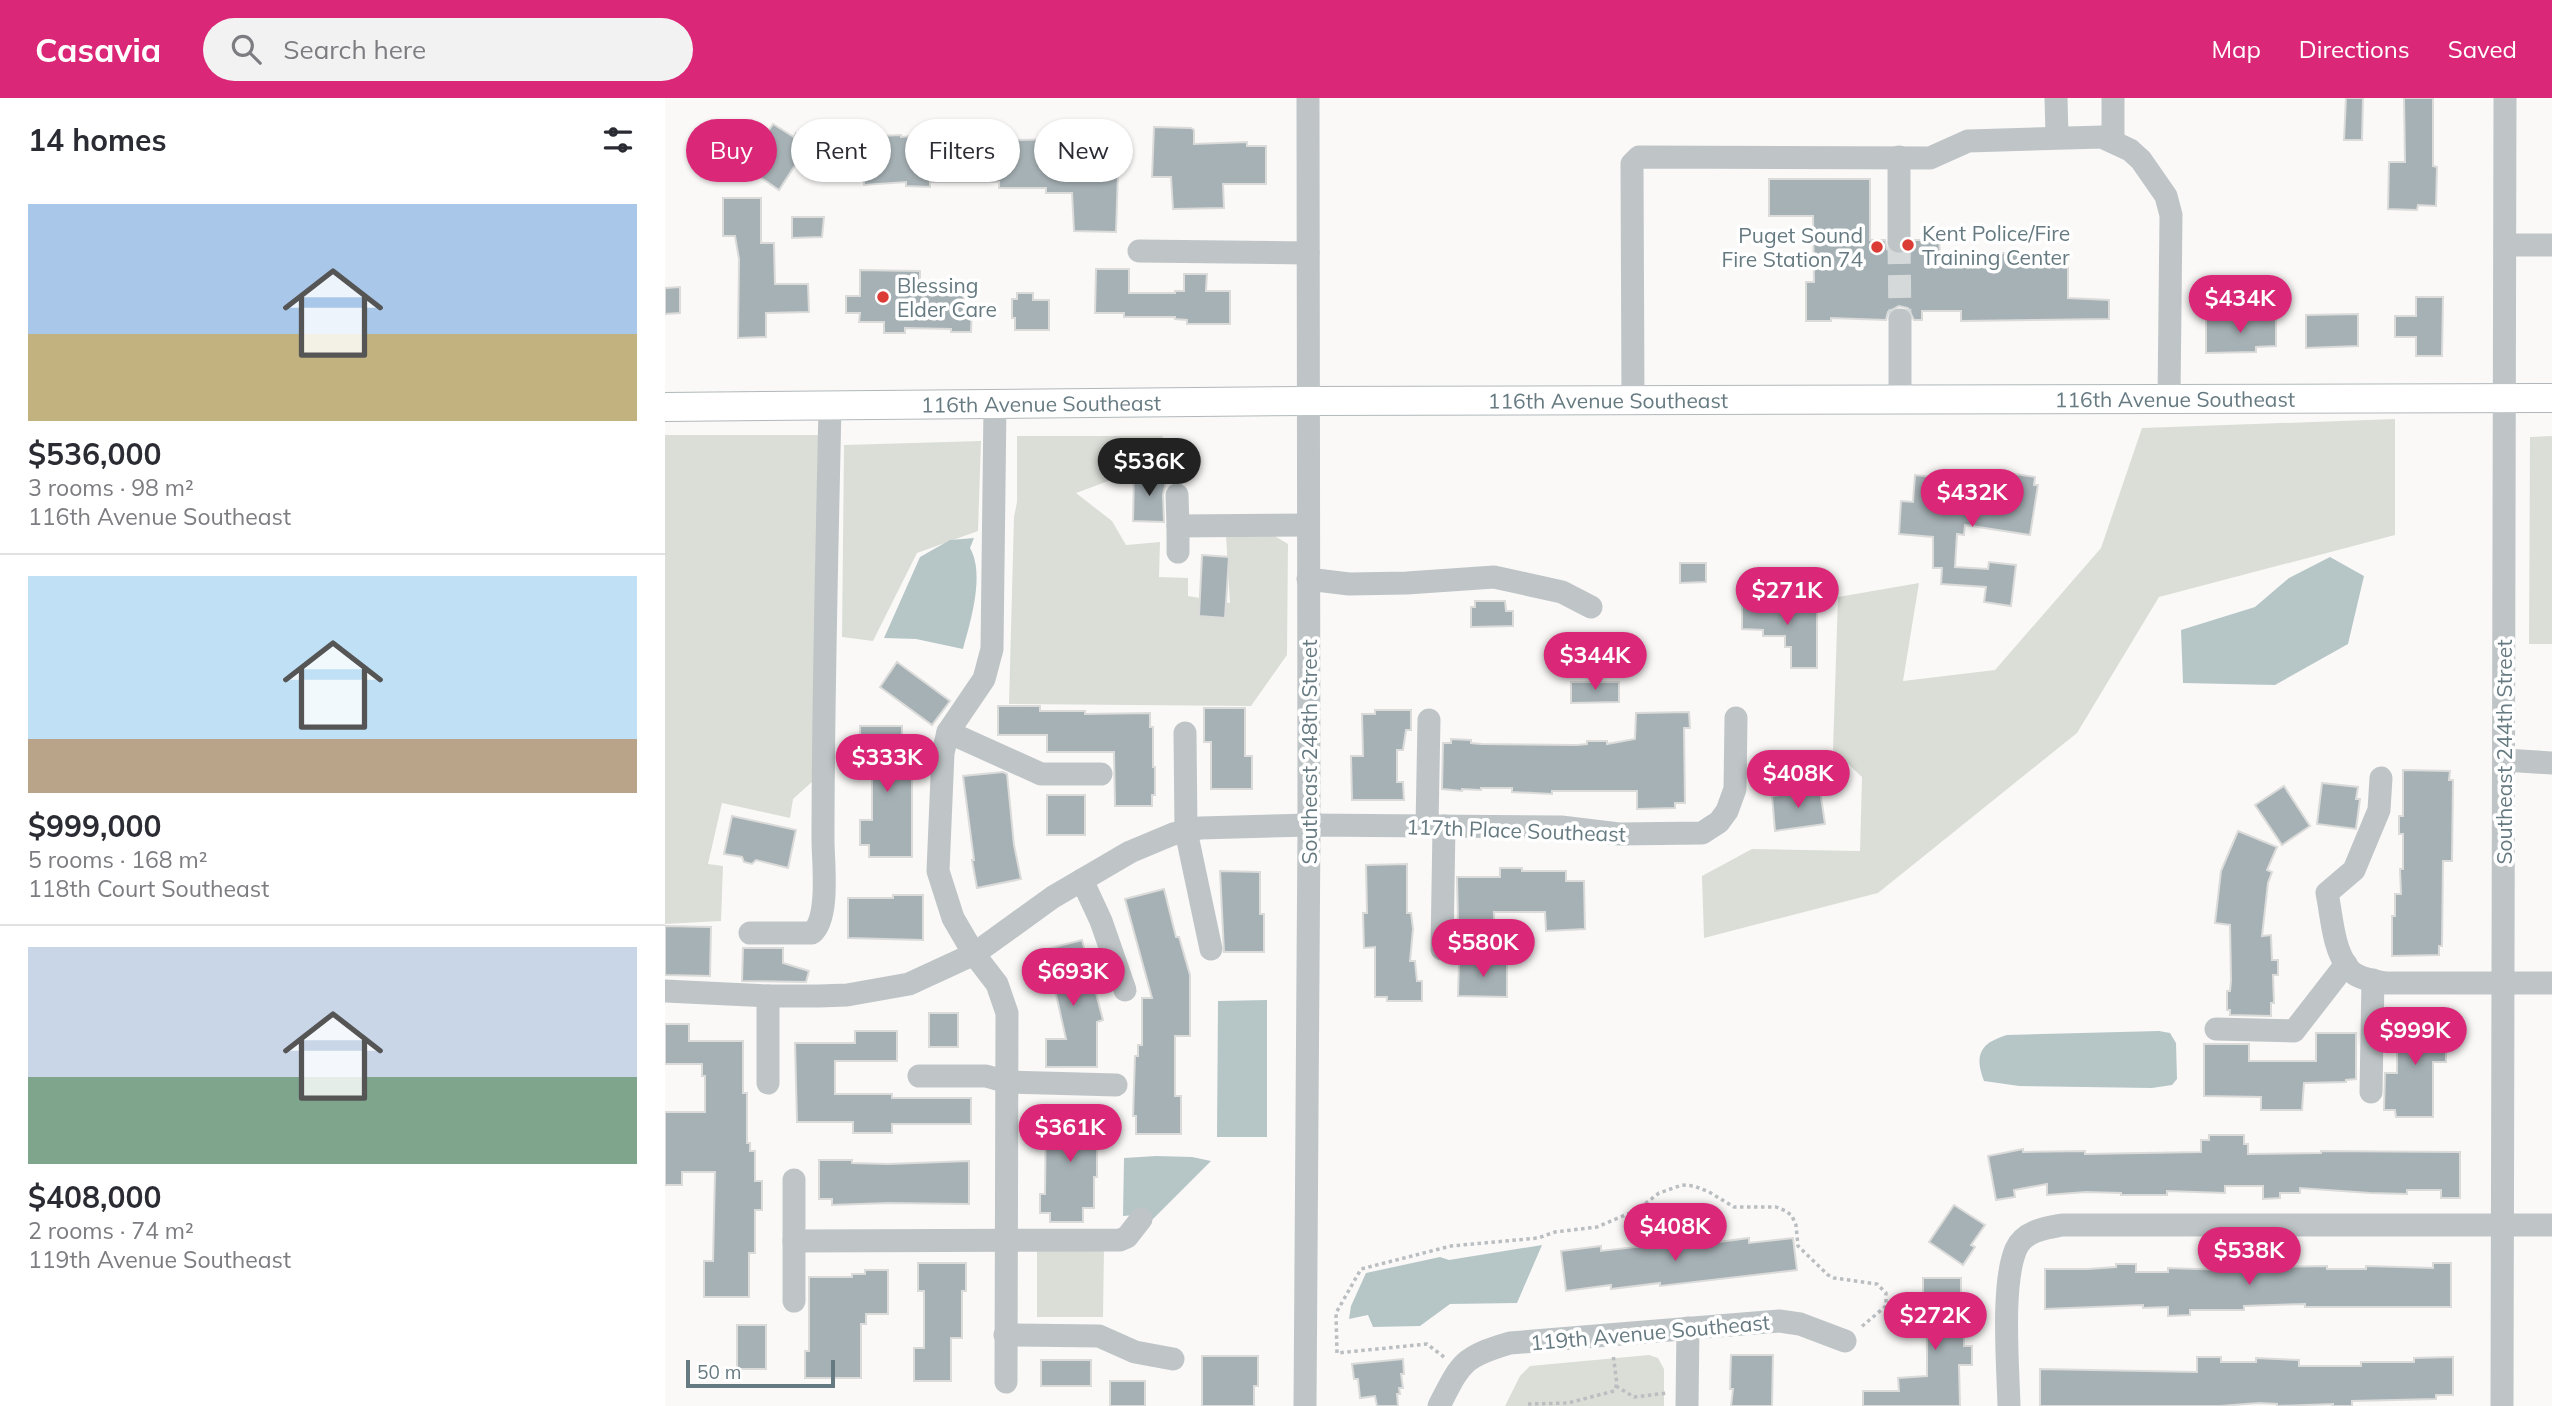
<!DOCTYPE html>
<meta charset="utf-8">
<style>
:root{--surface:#fff;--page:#f2f2f3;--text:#2b2b33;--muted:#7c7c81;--line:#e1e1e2;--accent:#db2777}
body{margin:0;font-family:Mulish,sans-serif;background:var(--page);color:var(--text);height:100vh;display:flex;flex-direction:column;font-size:26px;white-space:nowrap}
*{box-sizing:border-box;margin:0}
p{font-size:23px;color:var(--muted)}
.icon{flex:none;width:38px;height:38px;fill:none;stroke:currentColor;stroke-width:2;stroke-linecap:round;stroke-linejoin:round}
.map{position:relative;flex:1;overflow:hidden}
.side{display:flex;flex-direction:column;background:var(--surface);width:665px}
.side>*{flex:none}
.guide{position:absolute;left:21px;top:21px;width:665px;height:63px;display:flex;gap:14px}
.scale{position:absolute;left:21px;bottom:18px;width:149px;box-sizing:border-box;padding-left:7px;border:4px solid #667a81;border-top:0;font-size:19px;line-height:24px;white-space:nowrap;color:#667a81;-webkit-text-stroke:5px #fff;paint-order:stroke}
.price{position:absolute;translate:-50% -60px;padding:0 16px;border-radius:24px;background:var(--accent);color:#fff;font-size:23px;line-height:46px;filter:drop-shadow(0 2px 4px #0008)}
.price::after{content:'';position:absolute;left:50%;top:42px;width:21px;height:16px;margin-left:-10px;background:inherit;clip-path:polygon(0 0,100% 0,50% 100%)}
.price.selected{background:#222;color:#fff}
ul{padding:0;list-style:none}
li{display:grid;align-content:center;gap:14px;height:371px;padding:0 28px}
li+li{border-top:2px solid var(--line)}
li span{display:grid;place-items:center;height:217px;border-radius:0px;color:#555}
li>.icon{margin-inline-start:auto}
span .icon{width:126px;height:126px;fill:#fffc;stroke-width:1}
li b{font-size:30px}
h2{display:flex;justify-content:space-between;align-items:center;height:84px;padding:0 28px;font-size:30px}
.tag{padding:0 24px;border-radius:32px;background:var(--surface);box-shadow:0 2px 5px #0004;font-size:24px;line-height:63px}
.tag.selected{background:var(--accent);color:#fff}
header{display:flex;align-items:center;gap:42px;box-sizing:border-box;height:98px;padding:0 35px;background:var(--accent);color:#fff}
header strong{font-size:33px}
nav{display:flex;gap:38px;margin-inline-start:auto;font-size:24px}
.search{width:490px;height:63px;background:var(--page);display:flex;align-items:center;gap:18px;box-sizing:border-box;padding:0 24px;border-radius:38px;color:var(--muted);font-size:26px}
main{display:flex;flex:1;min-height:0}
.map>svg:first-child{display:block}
.green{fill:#dbded7}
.water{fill:#b6c6c7}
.building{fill:#a6b1b5;stroke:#dbdbda;stroke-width:2}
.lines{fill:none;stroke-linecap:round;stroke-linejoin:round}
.minor-tunnel{stroke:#d5d9da;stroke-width:23;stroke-dasharray:23 11;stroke-linecap:butt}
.major-casing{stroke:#b1b8ba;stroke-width:30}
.path{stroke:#babec0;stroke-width:3.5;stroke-dasharray:3.5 3.5;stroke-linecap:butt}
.minor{stroke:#bfc5c7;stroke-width:23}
.major{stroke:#fff;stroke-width:28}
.poi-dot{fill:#db3c36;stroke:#fff;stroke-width:2.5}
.labels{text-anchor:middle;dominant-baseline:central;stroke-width:7;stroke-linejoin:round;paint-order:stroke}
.poi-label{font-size:21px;fill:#667a81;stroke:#fff;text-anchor:start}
.street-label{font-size:21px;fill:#667a81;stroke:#fff}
</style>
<header>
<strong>Casavia</strong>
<div class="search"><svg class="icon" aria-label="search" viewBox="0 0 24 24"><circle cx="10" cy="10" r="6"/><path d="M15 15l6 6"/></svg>Search here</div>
<nav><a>Map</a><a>Directions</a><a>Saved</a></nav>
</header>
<main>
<section class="side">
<h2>14 homes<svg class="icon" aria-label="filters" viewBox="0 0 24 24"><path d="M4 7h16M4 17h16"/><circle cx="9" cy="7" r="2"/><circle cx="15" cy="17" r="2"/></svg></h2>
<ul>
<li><span style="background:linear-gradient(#a9c7e8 60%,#c2b280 0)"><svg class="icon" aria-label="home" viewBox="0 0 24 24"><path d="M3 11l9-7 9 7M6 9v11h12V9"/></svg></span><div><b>$536,000</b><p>3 rooms · 98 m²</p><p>116th Avenue Southeast</p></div></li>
<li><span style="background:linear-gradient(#bfe0f5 75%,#b9a48a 0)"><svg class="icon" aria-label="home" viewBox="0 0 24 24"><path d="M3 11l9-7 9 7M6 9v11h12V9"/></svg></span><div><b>$999,000</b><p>5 rooms · 168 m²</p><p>118th Court Southeast</p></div></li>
<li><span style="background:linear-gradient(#c9d6e8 60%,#7fa58c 0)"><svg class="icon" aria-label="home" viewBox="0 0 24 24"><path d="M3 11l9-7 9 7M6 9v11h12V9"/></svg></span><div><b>$408,000</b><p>2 rooms · 74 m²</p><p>119th Avenue Southeast</p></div></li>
</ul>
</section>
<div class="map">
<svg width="1887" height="1308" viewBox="0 0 1887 1308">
<rect width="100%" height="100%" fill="#faf9f8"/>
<!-- green -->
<g class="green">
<polygon points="1730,321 1730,437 1494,499 1412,635 1213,795 1039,840 1037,778 1087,751 1195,753 1197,679 1168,652 1173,499 1254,485 1238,583 1330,572 1436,450 1477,330"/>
<polygon points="0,337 154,337 148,683 128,701 125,720 57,705 43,766 58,768 56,823 0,826"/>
<polygon points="352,338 498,338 495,364 411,395 447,423 461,447 495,444 494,479 523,480 523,498 565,505 561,437 608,437 623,446 622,557 586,608 344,606 349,419 352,404"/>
<polygon points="1887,338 1887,546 1864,546 1865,339"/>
<polygon points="316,343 313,433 252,455 208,543 177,539 179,347"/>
<polygon points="372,1149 439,1150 438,1219 372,1219"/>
<polygon points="984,1257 993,1260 999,1271 999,1308 840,1308 855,1278 865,1268"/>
</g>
<!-- water -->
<g class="water">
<path d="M 309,440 L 305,450 C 320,476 306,522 298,551 L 251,541 L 219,540 L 255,459 L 285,442 Z"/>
<polygon points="1665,459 1699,478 1683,546 1610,587 1518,585 1516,532 1590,509 1624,480"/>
<polygon points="602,902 602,1039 552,1039 553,903"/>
<path d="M 1494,933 L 1505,935 L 1511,945 L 1512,981 L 1507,987 L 1487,990 L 1354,988 L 1319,983 C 1309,957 1315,945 1342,937 Z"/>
<polygon points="491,1058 527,1059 546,1063 487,1122 470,1117 458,1118 459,1060"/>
<polygon points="877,1147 852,1205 785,1206 755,1228 708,1229 703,1217 684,1221 686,1208 701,1175 775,1159 784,1162"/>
</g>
<!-- building -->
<g class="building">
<polygon points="1681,0 1698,0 1697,42 1679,42"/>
<polygon points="1739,0 1768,0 1768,68 1772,69 1771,108 1753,107 1752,112 1723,111 1724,64 1740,64"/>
<polygon points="108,26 129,39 131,35 163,56 149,78 131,66 114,92 80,69"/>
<polygon points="489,29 526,30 529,32 529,46 582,44 582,48 601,48 601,86 558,86 559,110 508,111 506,79 487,79"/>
<polygon points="236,37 236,39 247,38 247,42 295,42 295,45 314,46 314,48 352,48 352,42 402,41 433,42 433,46 454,46 451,134 409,133 407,95 381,95 381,90 334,90 334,84 265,84 265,89 241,88 241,84 199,87 198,61 194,61 193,45 214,43 214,38"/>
<polygon points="1104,81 1205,81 1205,142 1220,142 1222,151 1233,157 1242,155 1246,149 1248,142 1274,142 1275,155 1403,155 1403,200 1444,202 1444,221 1296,223 1296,213 1257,213 1257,222 1249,222 1243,210 1234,208 1223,214 1221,222 1166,220 1166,223 1141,223 1141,184 1149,184 1148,118 1104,118"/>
<polygon points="58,100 96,100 96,145 109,145 110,186 143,186 144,214 101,215 101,239 73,240 74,161 70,138 58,138"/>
<polygon points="127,119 159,119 157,139 127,140"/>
<polygon points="431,171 464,171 464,195 510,195 510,193 519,193 519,176 542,176 541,193 565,193 565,226 522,226 522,222 510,221 510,219 459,219 459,215 430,215"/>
<polygon points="195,172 255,173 255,185 298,186 299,208 307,208 306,234 286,234 286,231 240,230 240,235 219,235 219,224 194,224 195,215 181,215 181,198 195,198"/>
<polygon points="15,189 15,215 0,216 0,190"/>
<polygon points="352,195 368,195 368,202 384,202 384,232 350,232 350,220 347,220 347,201 352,201"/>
<polygon points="1751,199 1778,199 1777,258 1751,258 1751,239 1730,239 1730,218 1751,218"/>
<polygon points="1693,216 1693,248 1641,250 1641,217"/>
<polygon points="1611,220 1611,248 1591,249 1591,254 1541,255 1541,221"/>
<polygon points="1336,374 1370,379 1369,387 1373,387 1365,437 1300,427 1299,437 1292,436 1290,469 1323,471 1324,464 1351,467 1346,508 1319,504 1321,489 1276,486 1277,470 1268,470 1268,439 1234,436 1236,403 1248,404 1250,377 1270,379 1267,405 1300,407 1302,390 1333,395"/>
<polygon points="469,376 502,378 498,397 499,424 468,423"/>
<polygon points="537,457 564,459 560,520 534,518"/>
<polygon points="1015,465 1041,465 1041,484 1015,485"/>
<polygon points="810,503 840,503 841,513 848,513 848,528 806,529 806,509 810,509"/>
<polygon points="1077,504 1152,504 1152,570 1126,570 1126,549 1120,549 1120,538 1098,538 1098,532 1077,531"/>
<polygon points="969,543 972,571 956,572 954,544"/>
<polygon points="232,564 285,603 267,627 215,589"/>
<polygon points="906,584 954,584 954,604 906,605"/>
<polygon points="333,608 375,608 375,613 420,613 420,616 485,615 485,629 488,629 488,669 490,669 490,697 487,697 487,708 450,708 449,654 382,654 382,637 333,637"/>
<polygon points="539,610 580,610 580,658 587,658 587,691 546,691 546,644 539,644"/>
<polygon points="710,612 746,612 746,632 741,632 738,652 732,652 732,684 738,684 739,702 687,702 686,658 698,658 697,616 710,616"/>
<polygon points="1024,614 1025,630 1019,630 1020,705 1010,705 1010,710 972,711 972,693 887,693 887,696 847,694 847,690 816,690 816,692 797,691 797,693 777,691 778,645 786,645 786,641 806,642 806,645 816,646 912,647 922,646 922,643 942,643 942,646 970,641 971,615"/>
<polygon points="195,628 237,628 237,674 247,674 247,759 204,759 204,747 195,747 195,722 207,722 207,665 195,665"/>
<polygon points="1738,672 1785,673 1784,682 1788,682 1787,763 1778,763 1777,848 1774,848 1774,857 1727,858 1727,818 1730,818 1730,796 1736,796 1735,771 1738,771 1738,736 1734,736 1734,718 1738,718"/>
<polygon points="338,674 342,676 349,747 356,781 312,790 307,762 309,762 298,678"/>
<polygon points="1657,685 1693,689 1691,701 1695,701 1691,731 1652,726"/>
<polygon points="1619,688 1645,728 1617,747 1590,707"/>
<polygon points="1155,692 1160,726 1110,733 1107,698"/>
<rect x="382" y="697" width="38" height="40"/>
<polygon points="67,718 131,732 123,770 91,762 87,766 79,764 77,759 59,756"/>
<polygon points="1573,733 1612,749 1602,772 1607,774 1603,785 1597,838 1606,837 1607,862 1613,862 1613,877 1608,877 1609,905 1606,905 1606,918 1565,917 1565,912 1562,912 1562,893 1565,893 1566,883 1565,827 1550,825 1556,773"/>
<polygon points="742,766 742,815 746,815 748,831 745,863 750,863 752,883 757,883 757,903 722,903 722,899 710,899 710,849 699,850 698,815 702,815 701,767"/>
<polygon points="835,770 857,770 857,773 901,773 901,783 919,783 920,831 881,833 880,814 829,814 829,822 793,822 792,779 835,779"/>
<polygon points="555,773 595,774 595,816 599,816 599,854 559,854"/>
<polygon points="499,791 511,839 514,839 525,877 525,938 510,938 510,998 516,998 516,1036 471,1036 471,1018 468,1018 470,958 473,958 473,947 477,947 477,900 487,900 460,801"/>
<polygon points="228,797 258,797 258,842 183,840 183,800 228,800"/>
<polygon points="0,828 46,829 45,878 0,877"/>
<polygon points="417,842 438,922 432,924 432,969 381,969 381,941 401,941 389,887 386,888 378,852"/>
<polygon points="78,850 118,850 118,865 144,873 141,884 77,883"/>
<polygon points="794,864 842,864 842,899 793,898"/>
<rect x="264" y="915" width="29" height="34"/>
<polygon points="1728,921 1781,921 1781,964 1768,964 1768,1019 1731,1019 1730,1012 1719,1012 1720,975 1732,975 1732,939 1728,939"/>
<polygon points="0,926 24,926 24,943 78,943 78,995 82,995 82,1045 85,1045 85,1053 90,1053 90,1083 97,1083 97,1112 90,1112 90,1155 84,1155 84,1199 39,1199 39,1163 48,1163 50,1074 17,1074 17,1087 0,1087 0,1014 40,1014 40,978 37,978 37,966 0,966"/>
<polygon points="190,933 232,933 232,963 170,963 170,996 227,996 227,1000 306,1000 306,1026 227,1026 227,1035 188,1035 188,1024 132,1024 130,945 190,945"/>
<polygon points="1651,935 1691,935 1691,981 1681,982 1681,984 1639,985 1637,1012 1596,1012 1596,999 1539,998 1539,946 1584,946 1584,963 1651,963"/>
<polygon points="381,1011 432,1011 432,1079 429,1079 429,1110 418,1110 418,1124 385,1124 385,1115 375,1115 375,1096 380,1096"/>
<polygon points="1544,1037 1579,1037 1579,1046 1583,1046 1583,1056 1656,1055 1656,1053 1795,1054 1795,1100 1776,1100 1776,1092 1742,1092 1742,1096 1705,1095 1635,1090 1635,1095 1615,1095 1615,1100 1598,1101 1598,1088 1560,1088 1560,1095 1502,1093 1502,1097 1456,1097 1456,1095 1421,1094 1382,1097 1382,1086 1349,1092 1350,1099 1331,1102 1323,1058 1358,1051 1358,1054 1420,1053 1420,1056 1536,1054 1536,1042 1544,1042"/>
<polygon points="154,1062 187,1062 187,1065 223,1066 304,1063 304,1106 223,1105 167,1107 167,1101 154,1101"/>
<polygon points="1289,1107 1320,1127 1306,1147 1310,1149 1298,1167 1264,1144"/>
<polygon points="1084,1140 1084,1145 1128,1140 1132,1172 995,1188 995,1185 946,1191 946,1187 901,1193 896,1153 936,1148 936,1153 1030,1142 1030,1147"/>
<polygon points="1606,1161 1606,1169 1662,1168 1662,1171 1701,1171 1701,1168 1768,1170 1768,1165 1786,1165 1786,1209 1640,1209 1640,1206 1579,1208 1579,1212 1525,1212 1525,1217 1503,1218 1503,1209 1478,1210 1478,1207 1380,1211 1380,1171 1423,1171 1451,1169 1451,1166 1471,1166 1471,1174 1503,1174 1503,1170 1561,1172 1561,1167 1586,1167 1586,1162"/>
<polygon points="253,1165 301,1165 301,1193 297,1193 297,1240 286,1240 286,1283 249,1283 249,1250 259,1250 259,1193 253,1193"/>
<polygon points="200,1172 223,1172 223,1216 201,1216 201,1226 196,1226 196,1280 140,1280 140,1253 144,1253 144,1179 187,1179 187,1176 200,1176"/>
<polygon points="1258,1180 1296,1180 1296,1197 1299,1197 1299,1248 1307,1248 1307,1267 1294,1267 1295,1308 1198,1308 1198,1293 1234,1293 1233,1280 1262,1278 1262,1219 1258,1219"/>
<rect x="72" y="1227" width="29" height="44"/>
<polygon points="1066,1257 1108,1257 1107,1308 1066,1308 1068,1291 1065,1291"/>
<polygon points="537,1258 593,1258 593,1288 589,1288 589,1308 537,1308"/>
<polygon points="1532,1259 1556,1259 1556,1264 1591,1264 1591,1260 1634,1262 1634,1268 1696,1268 1696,1264 1749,1264 1749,1260 1788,1259 1788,1297 1771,1297 1771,1301 1687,1303 1687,1308 1668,1308 1668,1306 1612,1308 1612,1306 1594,1305 1555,1308 1375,1308 1375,1271 1532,1274"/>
<polygon points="738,1261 739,1276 736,1276 738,1290 734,1290 735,1296 732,1296 733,1308 712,1308 710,1298 695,1300 693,1281 689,1281 687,1266"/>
<rect x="376" y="1262" width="50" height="26"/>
<rect x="445" y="1283" width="35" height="25"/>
</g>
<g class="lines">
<!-- minor-tunnel -->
<polyline class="minor-tunnel" points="1234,143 1235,222"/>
<defs>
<g id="major">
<path id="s1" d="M 0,309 L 643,303 L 1887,300"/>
</g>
</defs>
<!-- major casing -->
<use href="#major" class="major-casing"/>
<!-- path -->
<g class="path">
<polyline points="779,1259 762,1246 672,1255 671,1215 696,1171 786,1148 873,1140 890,1134 932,1129 972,1112 994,1095 1017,1087 1029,1088 1044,1094 1069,1109 1111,1109 1121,1113 1127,1118 1131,1127 1133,1148 1163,1177 1169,1180 1212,1186 1221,1195 1221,1208 1195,1230"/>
<polyline points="951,1288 969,1299 1002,1295"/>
<polyline points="863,1306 903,1305 949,1293 952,1286 948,1256"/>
</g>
<!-- minor -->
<g class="minor">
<polyline points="1391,0 1392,38"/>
<polyline points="1448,0 1448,43"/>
<polyline points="1234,59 1234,143"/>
<polyline points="1840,147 1887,147"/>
<polyline points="474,153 643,155"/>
<polyline points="1235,222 1235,302"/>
<polyline points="968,302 967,66 974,59 1265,60 1303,43 1437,39 1465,52 1476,62 1501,98 1506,117 1504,301"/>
<polyline points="330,307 327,551 319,581 283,634 278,655 273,773 288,820 309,856 332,886 342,915 341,1284"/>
<polyline points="512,397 513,428"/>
<polyline points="513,454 513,428 643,427"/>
<polyline points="643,481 684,486 742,485 829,479 897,494 926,509"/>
<polyline points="283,634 376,676 436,676"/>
<polyline points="520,635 521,733 546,851"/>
<polyline points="1839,662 1887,665"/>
<path d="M 1716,680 L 1714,712 L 1689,772 L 1662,795 C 1667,819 1668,852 1684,871 C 1692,881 1709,883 1721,885 L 1887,885"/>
<polyline points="762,728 764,622"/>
<polyline points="417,782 436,823 460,892"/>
<path d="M 85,835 L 147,835 C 165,820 158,764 158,742 C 158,597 162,453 165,308"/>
<polyline points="777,851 779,728"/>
<polyline points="0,893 103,898 154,898 182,897 244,886 309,856 388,799 465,754 508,736 535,730 644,727 896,729 954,736 1037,735 1054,724 1062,713 1070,691 1071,620"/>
<polyline points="103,898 103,985"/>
<polyline points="1551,931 1629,933 1681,866"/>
<polyline points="254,978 321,978 342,984 451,987"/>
<polyline points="1706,994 1708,882"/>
<polyline points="129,1143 455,1142 462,1139 476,1121"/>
<polyline points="129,1203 129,1082"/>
<polyline points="340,1237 434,1238 470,1254 508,1261"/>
<polyline points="640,1308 644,727 643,0"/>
<path d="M 774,1308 C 796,1265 797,1259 845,1245 L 1114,1223 L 1135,1226 L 1180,1243"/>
<polyline points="1022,1308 1023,1230"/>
<path d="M 1344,1308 C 1343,1268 1336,1186 1351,1151 C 1359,1133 1380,1130 1397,1127 L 1887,1127"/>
<polyline points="1837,1308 1840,0"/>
</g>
<!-- major -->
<use href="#major" class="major"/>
</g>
<!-- markers -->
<g class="poi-dot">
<circle cx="1243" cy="147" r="7"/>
<circle cx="1212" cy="149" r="7"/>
<circle cx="218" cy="199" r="7"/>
</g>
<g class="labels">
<!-- poi labels -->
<g class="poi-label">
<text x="1257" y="135">Kent Police/Fire<tspan x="1257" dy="24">Training Center</tspan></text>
<text x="1198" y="137" text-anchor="end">Puget Sound<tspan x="1198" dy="24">Fire Station 74</tspan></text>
<text x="232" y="187">Blessing<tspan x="232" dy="24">Elder Care</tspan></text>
</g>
<!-- street labels -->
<g class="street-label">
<text stroke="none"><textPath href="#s1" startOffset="1510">116th Avenue Southeast</textPath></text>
<text stroke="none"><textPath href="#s1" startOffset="943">116th Avenue Southeast</textPath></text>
<text stroke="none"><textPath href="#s1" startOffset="376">116th Avenue Southeast</textPath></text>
<text transform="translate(644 654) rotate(-90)">Southeast 248th Street</text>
<text transform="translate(1839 654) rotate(-90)">Southeast 244th Street</text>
<text transform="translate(851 732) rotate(2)">117th Place Southeast</text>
<text transform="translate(985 1234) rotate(-5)">119th Avenue Southeast</text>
</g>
</g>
</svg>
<div class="scale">50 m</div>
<b class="price" style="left:1575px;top:237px">$434K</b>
<b class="price selected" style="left:484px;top:400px">$536K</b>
<b class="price" style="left:1307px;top:431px">$432K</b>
<b class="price" style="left:1122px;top:529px">$271K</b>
<b class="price" style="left:930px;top:594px">$344K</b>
<b class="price" style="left:222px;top:696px">$333K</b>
<b class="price" style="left:1133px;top:712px">$408K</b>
<b class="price" style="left:818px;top:881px">$580K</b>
<b class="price" style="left:408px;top:910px">$693K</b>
<b class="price" style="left:1750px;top:969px">$999K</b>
<b class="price" style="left:405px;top:1066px">$361K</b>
<b class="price" style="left:1010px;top:1165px">$408K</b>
<b class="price" style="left:1584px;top:1189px">$538K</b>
<b class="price" style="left:1270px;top:1254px">$272K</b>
<div class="guide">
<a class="tag selected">Buy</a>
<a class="tag">Rent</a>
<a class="tag">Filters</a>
<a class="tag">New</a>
</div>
</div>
</main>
